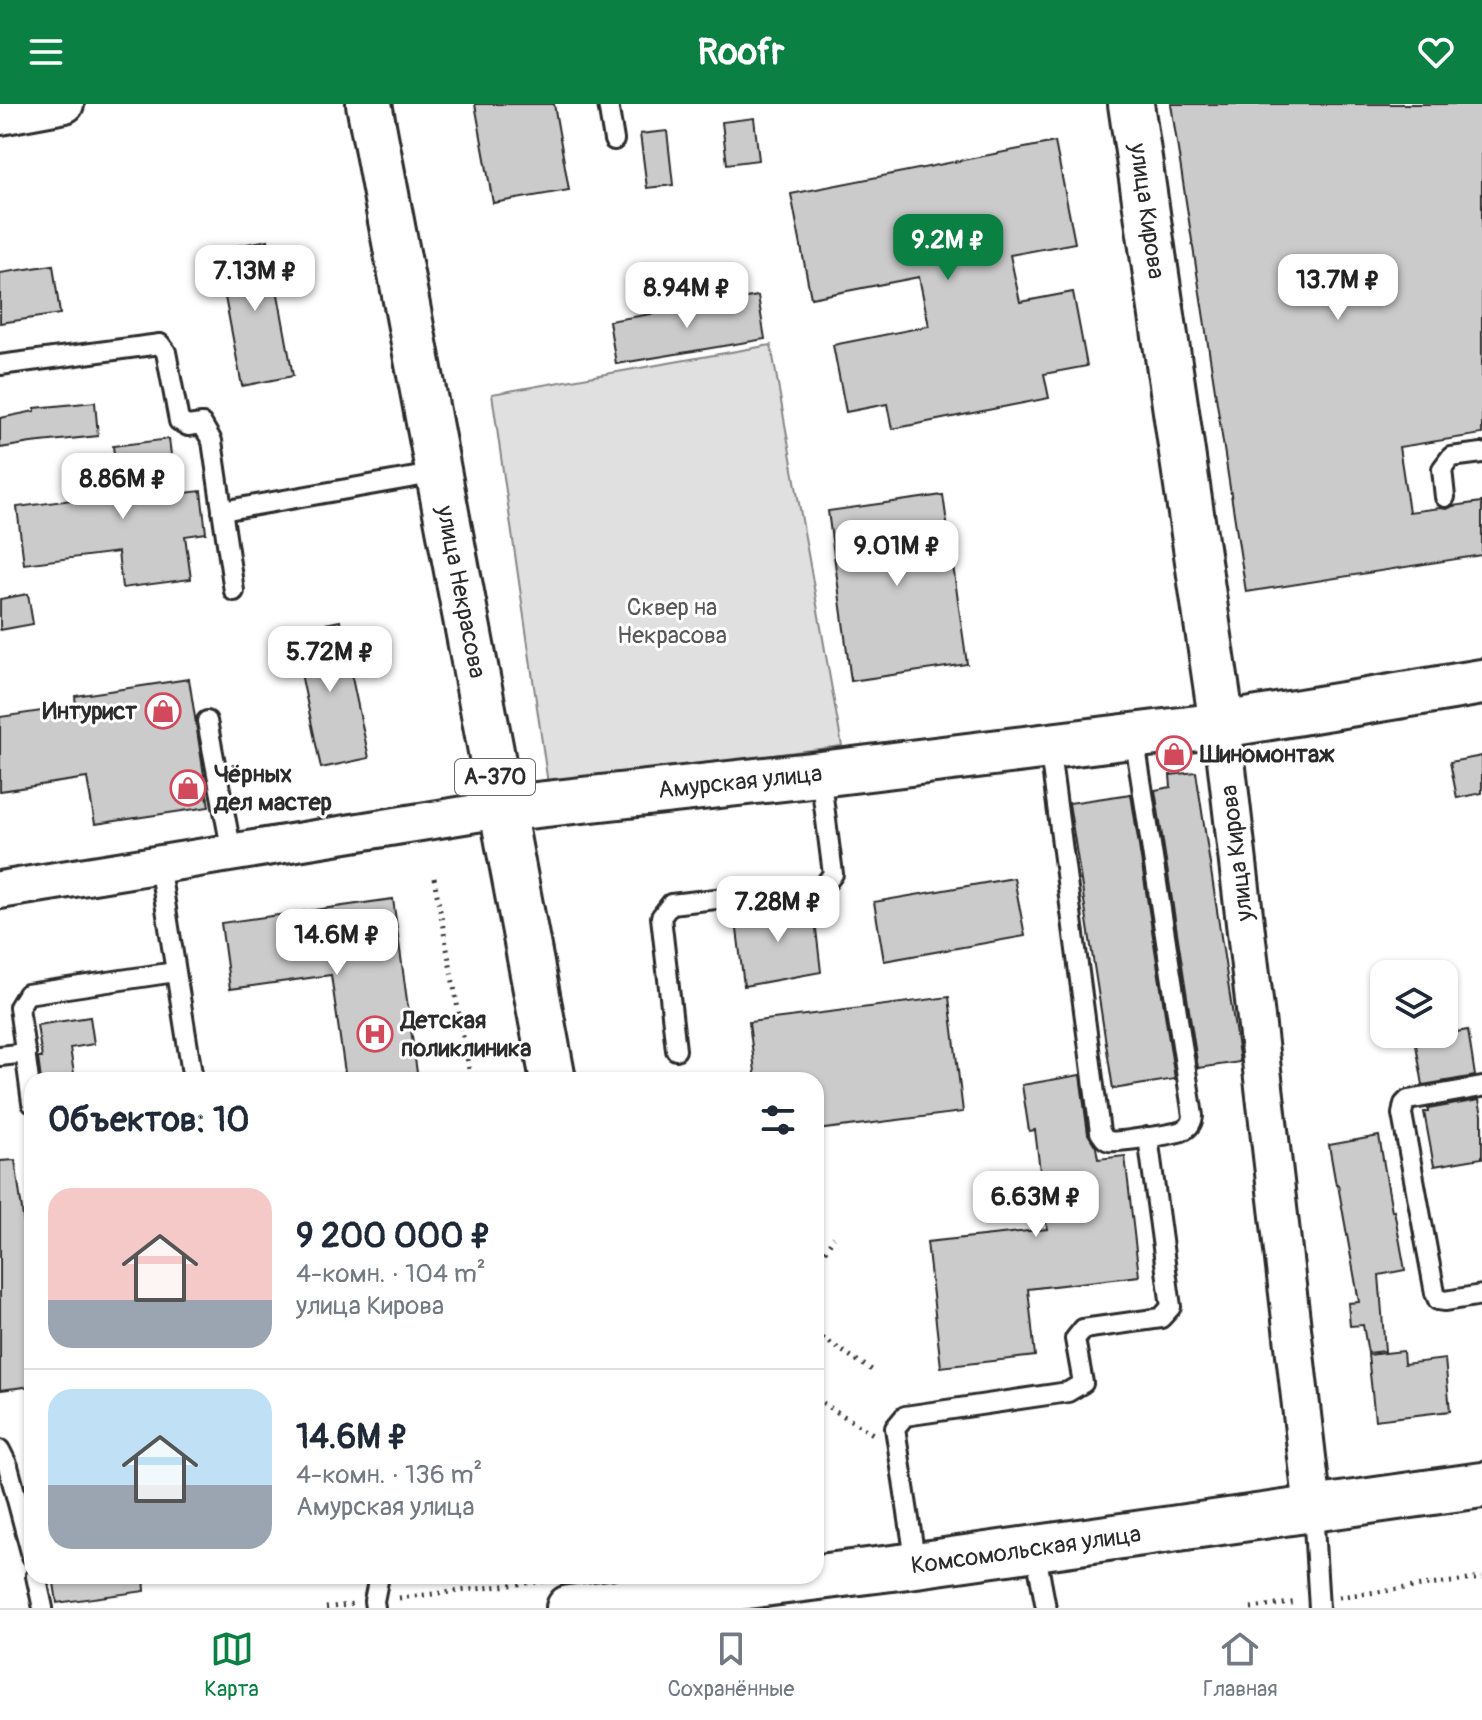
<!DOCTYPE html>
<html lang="ru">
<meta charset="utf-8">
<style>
:root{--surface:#fff;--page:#f6f6f7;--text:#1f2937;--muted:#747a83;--line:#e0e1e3;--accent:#0b8043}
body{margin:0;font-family:Pangolin,sans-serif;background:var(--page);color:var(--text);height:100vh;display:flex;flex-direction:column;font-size:30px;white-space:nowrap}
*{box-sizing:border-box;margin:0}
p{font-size:26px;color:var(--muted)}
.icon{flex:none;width:44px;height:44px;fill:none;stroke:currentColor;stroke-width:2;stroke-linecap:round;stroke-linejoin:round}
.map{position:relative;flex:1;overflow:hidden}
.panel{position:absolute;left:24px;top:968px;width:800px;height:512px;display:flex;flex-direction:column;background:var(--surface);border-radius:24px;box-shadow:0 2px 6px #0004}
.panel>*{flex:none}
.controls{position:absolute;left:1370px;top:856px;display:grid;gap:16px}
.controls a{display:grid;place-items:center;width:88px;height:88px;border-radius:16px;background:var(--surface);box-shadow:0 2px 6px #0004;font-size:40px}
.price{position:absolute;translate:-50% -68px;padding:0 18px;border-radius:16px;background:#fff;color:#222;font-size:26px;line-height:52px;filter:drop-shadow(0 2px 4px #0008)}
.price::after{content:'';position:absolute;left:50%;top:48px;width:24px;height:18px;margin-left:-12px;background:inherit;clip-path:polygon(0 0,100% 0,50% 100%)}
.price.active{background:var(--accent);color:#fff}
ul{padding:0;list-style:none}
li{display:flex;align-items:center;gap:24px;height:200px;padding:0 24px}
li+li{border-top:2px solid var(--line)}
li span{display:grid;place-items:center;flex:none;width:224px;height:160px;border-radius:24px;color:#555}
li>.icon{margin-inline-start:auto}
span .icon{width:96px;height:96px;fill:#fffc;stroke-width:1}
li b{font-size:34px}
h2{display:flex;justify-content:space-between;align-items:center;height:96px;padding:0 24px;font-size:34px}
header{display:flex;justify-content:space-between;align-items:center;height:104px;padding:0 24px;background:var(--accent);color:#fff;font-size:36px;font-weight:800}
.dock{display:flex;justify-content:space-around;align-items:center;height:112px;border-top:2px solid var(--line);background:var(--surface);font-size:22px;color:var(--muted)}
.dock a{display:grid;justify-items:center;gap:4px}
.dock .active{color:var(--accent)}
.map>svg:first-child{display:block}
.green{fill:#e0e0e0;stroke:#868686;stroke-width:2}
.building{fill:#cbcbcb;stroke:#2b2b2b;stroke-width:2}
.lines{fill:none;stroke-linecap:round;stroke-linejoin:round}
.service-casing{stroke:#2b2b2b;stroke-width:24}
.minor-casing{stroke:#2b2b2b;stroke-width:42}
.tertiary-casing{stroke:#2b2b2b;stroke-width:50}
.secondary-casing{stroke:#2b2b2b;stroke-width:50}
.primary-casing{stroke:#2b2b2b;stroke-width:50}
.path{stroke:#2b2b2b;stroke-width:5;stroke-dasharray:2 6;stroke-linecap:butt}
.service{stroke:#fff;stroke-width:18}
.minor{stroke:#fff;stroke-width:36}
.tertiary{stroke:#fff;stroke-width:44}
.secondary{stroke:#fff;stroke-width:44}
.primary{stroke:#fff;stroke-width:44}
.labels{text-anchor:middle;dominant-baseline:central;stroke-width:6;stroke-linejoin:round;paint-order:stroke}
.shield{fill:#fff;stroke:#6b6b6b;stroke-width:2}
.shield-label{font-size:22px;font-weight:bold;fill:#2b2b2b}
.street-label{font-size:24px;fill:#2b2b2b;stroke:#fff}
.park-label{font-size:24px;fill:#585858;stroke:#fff}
.poi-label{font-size:24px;font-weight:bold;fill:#2b2b2b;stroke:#fff;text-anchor:start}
</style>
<header><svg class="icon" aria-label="menu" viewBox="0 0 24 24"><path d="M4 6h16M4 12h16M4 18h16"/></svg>Roofr<svg class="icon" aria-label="heart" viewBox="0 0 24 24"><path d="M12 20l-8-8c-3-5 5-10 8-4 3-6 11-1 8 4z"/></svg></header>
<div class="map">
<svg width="1482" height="1504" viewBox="0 0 1482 1504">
<rect width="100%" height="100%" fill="#fff"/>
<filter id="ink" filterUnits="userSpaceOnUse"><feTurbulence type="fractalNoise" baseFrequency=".0125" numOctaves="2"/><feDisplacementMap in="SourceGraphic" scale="16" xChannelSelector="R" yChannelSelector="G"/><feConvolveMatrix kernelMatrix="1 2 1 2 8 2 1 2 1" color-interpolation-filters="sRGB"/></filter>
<g filter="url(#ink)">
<!-- green -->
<polygon class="green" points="771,241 842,642 548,680 492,290"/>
<!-- building -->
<g class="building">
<polygon points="475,0 554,0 569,86 493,99"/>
<polygon points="1171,0 1482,0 1482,330 1399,343 1409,408 1440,404 1447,405 1453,402 1482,398 1482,451 1246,488"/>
<polygon points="754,14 759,56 727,60 722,18"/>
<polygon points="667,27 673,81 647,84 640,30"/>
<polygon points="1055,38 1075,139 1010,151 1020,198 1073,188 1087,262 1044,270 1049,294 892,325 887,300 846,308 833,241 929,222 919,173 811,194 791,90"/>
<polygon points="268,136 293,272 242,282 216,146"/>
<polygon points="53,161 60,210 0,219 0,169"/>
<polygon points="758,192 765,235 616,260 609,217"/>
<polygon points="95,298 98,332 31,339 0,344 0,314 35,307 35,304"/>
<polygon points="169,335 176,390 201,387 206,429 185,432 191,475 122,484 118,448 24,460 17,403 119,390 113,342"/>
<polygon points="943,391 967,560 851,577 828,407"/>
<polygon points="28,490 33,520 0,526 0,495"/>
<polygon points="340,517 369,654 321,664 292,527"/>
<polygon points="189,575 209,703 95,720 87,674 0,687 0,613 76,602 75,592"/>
<polygon points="1482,652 1482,689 1457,694 1450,658"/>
<polygon points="1196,668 1240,958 1198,964 1155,686 1171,683 1170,671"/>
<polygon points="1131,690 1175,975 1113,985 1069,699"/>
<polygon points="1014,774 1025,832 884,857 874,798"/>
<polygon points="393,795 418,976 346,976 331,871 230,885 221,819"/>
<polygon points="813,799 821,868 744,882 735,809"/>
<polygon points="949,893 963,1008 816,1026 816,976 756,976 749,918"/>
<polygon points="90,913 94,940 70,944 75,976 41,976 38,954 42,954 37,921"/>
<polygon points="1468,926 1475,972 1423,981 1415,935"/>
<polygon points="1080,971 1088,1030 1096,1043 1098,1055 1125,1052 1139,1172 1028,1185 1035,1252 941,1263 927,1138 1047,1125 1035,1026 1029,1027 1022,981"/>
<polygon points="1479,996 1482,1011 1482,1054 1434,1062 1424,1008 1428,1008 1428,1005"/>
<polygon points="1379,1032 1392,1107 1394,1106 1405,1166 1379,1171 1385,1247 1368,1249 1363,1221 1350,1222 1348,1199 1359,1198 1338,1081 1336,1081 1329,1041"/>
<polygon points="15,1056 32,1177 32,1282 0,1286 0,1057"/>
<polygon points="1403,1247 1404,1260 1445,1255 1450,1307 1375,1316 1368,1251"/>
<polygon points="53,1472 144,1472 145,1487 57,1499"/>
</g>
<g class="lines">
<defs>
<g id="service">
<polyline points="608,0 614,36"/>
<polyline points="0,261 160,240 166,248 179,317 188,322 202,320 212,337 234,487"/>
<polyline points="1445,393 1442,365 1451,353 1482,349"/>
<polyline points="222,407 438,369"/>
<polyline points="207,617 232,749"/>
<path d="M 1049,641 L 1100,1028 C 1103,1032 1104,1036 1109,1037 C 1116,1039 1174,1030 1182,1027 C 1189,1024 1192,1020 1193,1012 L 1134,631"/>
<polyline points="159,760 193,976"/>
<polyline points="676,946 661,813 671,800 823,783 833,770 820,670"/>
<polyline points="0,952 26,949"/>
<polyline points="1482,983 1408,996 1404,1000 1402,1010 1435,1189 1438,1196 1445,1197 1482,1191"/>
<polyline points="32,999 19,903 27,890 175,868"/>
<polyline points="0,1346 8,1362 32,1452"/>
<polyline points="1313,1405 1319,1504"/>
<polyline points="1035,1445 1046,1504"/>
<polyline points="916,1461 895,1324 905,1312 1068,1288 1083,1279 1075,1235 1083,1225 1161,1214 1171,1203 1148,1033"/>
<polyline points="36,1472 43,1504"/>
<polyline points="375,1504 374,1497 379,1472"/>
</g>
<g id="minor">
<polyline points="0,12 65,0"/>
<polyline points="1222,621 1313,1405"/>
<polyline points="0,786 501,705"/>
</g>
<polyline id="tertiary" points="1131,0 1222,621"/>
<g id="secondary">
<polyline points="501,705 820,670 1222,621 1482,578"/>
<polyline points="569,1504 916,1461 1482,1381"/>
</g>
<g id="primary">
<polyline points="369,0 553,976"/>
<polyline points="649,1472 656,1504"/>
</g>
</defs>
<!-- service casing -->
<use href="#service" class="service-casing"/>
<!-- minor casing -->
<use href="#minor" class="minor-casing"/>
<!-- tertiary casing -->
<use href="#tertiary" class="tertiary-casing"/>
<!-- secondary casing -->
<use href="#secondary" class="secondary-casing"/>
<!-- primary casing -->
<use href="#primary" class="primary-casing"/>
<!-- path -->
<g class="path">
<polyline points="434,774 471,976"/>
<polyline points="816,1160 834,1133"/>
<polyline points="816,1230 875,1268"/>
<polyline points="816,1295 873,1330"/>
<polyline points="1339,1493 1482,1474"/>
<polyline points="399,1494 544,1477"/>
<polyline points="326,1504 353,1500"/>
<polyline points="1251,1504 1298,1498"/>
</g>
<!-- service -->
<use href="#service" class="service"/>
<!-- minor -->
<use href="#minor" class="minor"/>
<!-- tertiary -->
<use href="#tertiary" class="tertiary"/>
<!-- secondary -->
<use href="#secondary" class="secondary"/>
<!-- primary -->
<use href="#primary" class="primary"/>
</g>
</g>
<!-- icons -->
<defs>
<symbol id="shop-ring" viewBox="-11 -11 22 22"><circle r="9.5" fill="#fff" stroke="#d1495b" stroke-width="1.5"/><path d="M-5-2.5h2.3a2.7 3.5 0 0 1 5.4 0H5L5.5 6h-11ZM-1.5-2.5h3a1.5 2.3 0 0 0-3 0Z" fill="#d1495b"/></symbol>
<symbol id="hospital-ring" viewBox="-11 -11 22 22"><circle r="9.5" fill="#fff" stroke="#d1495b" stroke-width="1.5"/><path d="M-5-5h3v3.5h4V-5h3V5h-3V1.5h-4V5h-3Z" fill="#d1495b"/></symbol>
</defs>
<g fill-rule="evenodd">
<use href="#shop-ring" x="143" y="587" width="40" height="40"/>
<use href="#shop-ring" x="1154" y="630" width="40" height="40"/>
<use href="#shop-ring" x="168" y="664" width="40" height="40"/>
<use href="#hospital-ring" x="355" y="910" width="40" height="40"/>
</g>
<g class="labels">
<!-- shield labels -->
<rect class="shield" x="455" y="655" width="80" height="36" rx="6"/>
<g class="shield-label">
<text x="495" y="673">А-370</text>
</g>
<!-- street labels -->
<g class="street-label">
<text transform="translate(1147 107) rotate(82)">улица Кирова</text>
<text transform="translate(461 488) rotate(79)">улица Некрасова</text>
<text transform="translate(740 678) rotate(-6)">Амурская улица</text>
<text transform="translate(1237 749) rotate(-97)">улица Кирова</text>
<text transform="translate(1026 1446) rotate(-8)">Комсомольская улица</text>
</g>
<!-- park labels -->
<g class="park-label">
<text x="672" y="503">Сквер на<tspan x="672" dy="28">Некрасова</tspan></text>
</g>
<!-- poi labels -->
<g class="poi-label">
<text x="137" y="607" text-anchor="end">Интурист</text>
<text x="1200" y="650">Шиномонтаж</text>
<text x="214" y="670">Чёрных<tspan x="214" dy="28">дел мастер</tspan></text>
<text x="401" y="916">Детская<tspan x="401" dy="28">поликлиника</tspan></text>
</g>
</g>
</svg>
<div class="controls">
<a><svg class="icon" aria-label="layers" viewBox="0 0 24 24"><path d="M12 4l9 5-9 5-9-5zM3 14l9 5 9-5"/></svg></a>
</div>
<b class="price active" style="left:948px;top:178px">9.2M ₽</b>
<b class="price" style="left:255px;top:209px">7.13M ₽</b>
<b class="price" style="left:1338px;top:218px">13.7M ₽</b>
<b class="price" style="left:687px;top:226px">8.94M ₽</b>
<b class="price" style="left:123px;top:417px">8.86M ₽</b>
<b class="price" style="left:897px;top:484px">9.01M ₽</b>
<b class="price" style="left:330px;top:590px">5.72M ₽</b>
<b class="price" style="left:778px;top:840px">7.28M ₽</b>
<b class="price" style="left:337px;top:873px">14.6M ₽</b>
<b class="price" style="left:1036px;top:1135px">6.63M ₽</b>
<section class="panel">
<h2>Объектов: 10<svg class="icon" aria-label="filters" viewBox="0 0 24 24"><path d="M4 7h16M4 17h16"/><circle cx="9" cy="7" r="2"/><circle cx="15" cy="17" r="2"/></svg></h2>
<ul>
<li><span style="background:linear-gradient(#f6c9c9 70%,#9aa5b1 0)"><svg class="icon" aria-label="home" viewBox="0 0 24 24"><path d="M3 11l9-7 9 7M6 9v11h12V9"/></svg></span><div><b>9 200 000 ₽</b><p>4-комн. · 104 m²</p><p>улица Кирова</p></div></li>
<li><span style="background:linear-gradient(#bfe0f5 60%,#9aa5b1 0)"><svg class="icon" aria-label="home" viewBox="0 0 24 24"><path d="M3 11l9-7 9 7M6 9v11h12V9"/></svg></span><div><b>14.6M ₽</b><p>4-комн. · 136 m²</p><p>Амурская улица</p></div></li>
</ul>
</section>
</div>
<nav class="dock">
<a class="active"><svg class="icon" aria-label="map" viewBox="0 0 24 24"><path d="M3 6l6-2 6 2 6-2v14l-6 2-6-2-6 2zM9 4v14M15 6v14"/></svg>Карта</a>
<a><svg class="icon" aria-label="saved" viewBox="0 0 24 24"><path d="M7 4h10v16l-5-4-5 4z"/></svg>Сохранённые</a>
<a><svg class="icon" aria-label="home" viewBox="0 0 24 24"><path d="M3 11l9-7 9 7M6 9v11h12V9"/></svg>Главная</a>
</nav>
